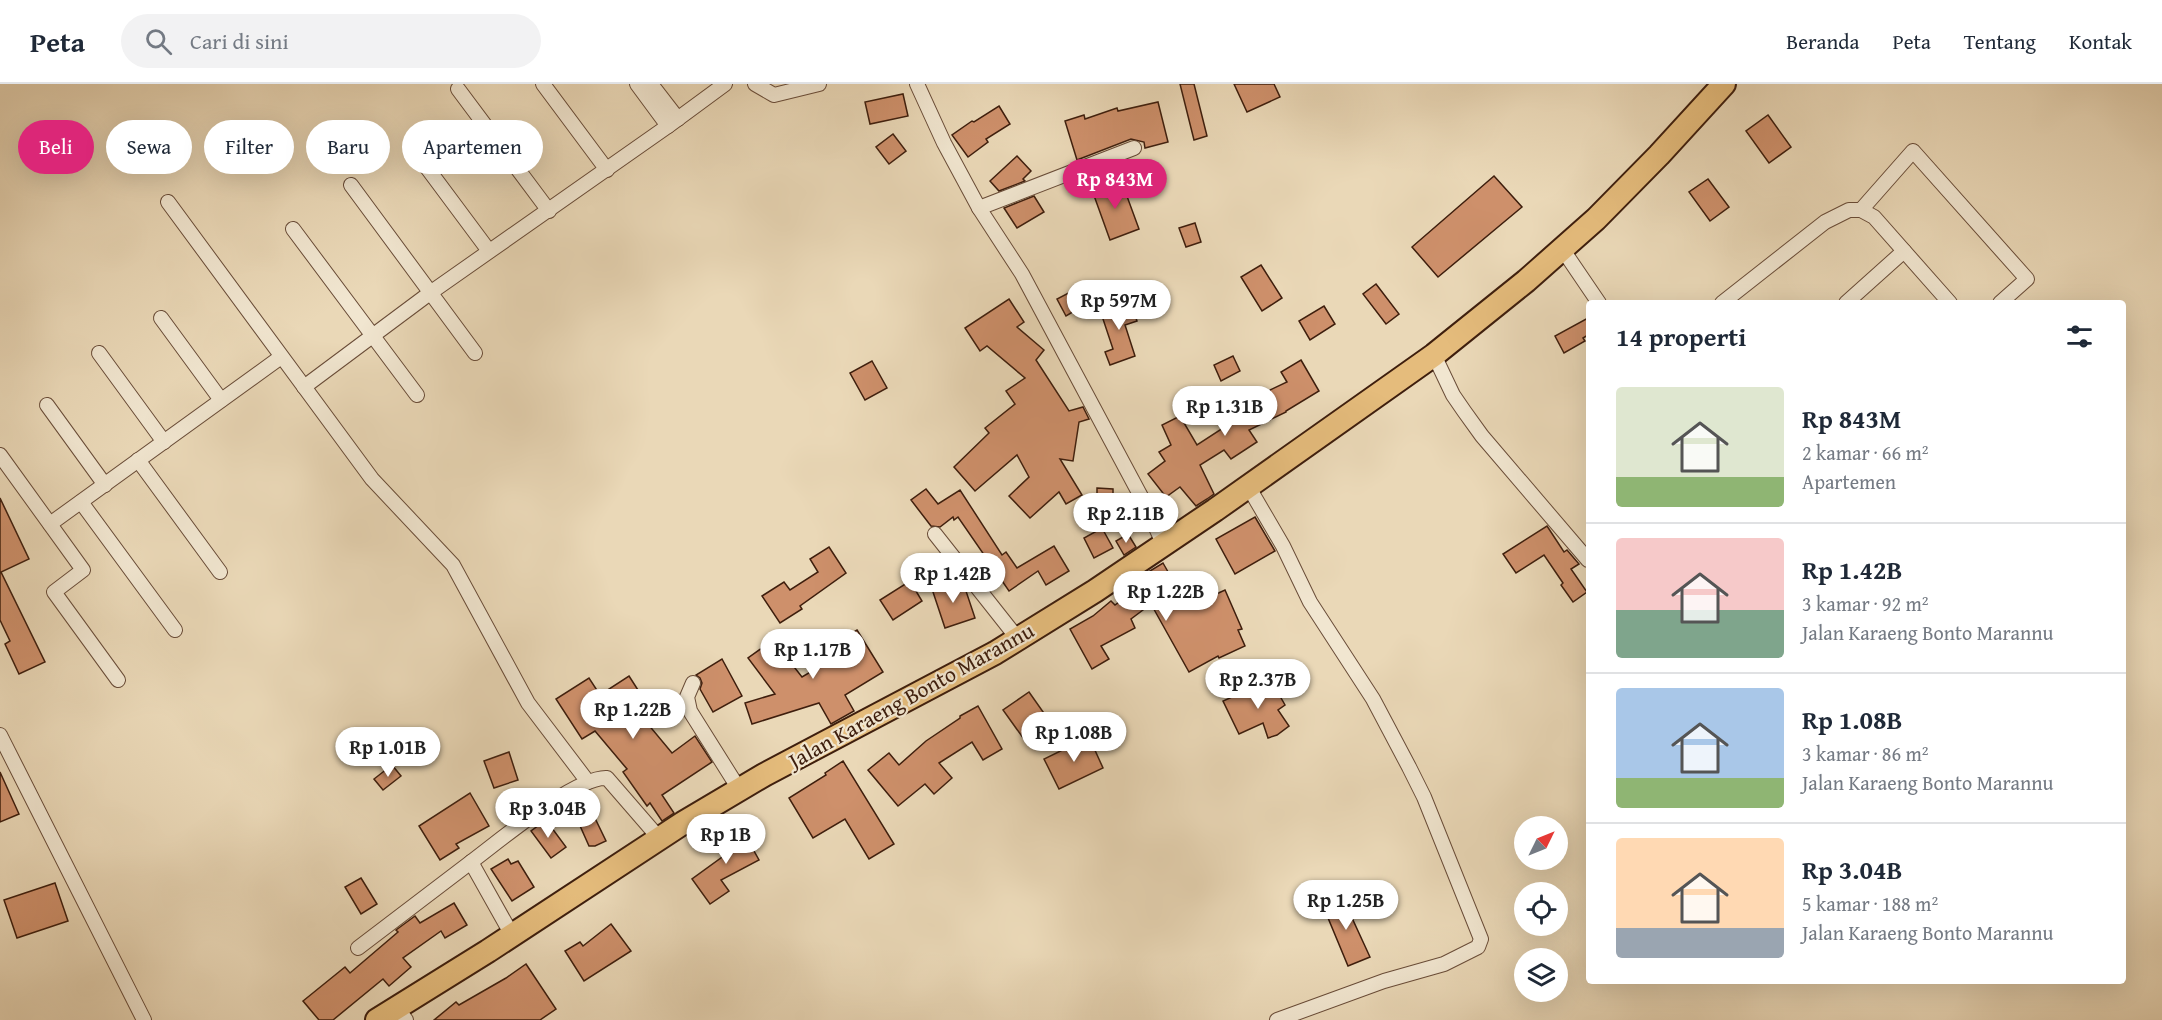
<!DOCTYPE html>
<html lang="id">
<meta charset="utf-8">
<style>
:root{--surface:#fff;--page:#f2f2f3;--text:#1f2937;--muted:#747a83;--line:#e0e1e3;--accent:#db2777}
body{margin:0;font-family:"Gentium Book Plus",serif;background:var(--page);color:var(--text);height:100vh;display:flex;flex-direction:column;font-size:22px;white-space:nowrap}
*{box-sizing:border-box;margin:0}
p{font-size:20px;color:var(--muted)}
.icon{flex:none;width:33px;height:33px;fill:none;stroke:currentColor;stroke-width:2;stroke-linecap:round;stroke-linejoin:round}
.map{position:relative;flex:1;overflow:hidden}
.drawer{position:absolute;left:1586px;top:216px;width:540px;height:684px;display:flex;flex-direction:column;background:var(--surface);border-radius:6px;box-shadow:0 6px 24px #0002}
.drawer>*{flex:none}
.hud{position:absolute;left:18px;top:36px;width:570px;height:54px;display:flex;gap:12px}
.needle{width:39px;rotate:47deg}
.fabs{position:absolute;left:1514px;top:732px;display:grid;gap:12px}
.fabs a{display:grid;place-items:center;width:54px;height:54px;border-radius:50%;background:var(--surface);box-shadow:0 6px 24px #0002;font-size:30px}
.price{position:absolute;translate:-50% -51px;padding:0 14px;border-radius:21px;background:#fff;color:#222;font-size:20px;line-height:39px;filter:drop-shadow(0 2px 3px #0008)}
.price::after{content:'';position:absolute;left:50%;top:36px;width:18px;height:14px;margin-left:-9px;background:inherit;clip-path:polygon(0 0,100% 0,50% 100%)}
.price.active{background:var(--accent);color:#fff}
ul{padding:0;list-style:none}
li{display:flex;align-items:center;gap:18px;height:150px;padding:0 30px}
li+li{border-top:2px solid var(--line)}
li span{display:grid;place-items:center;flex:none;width:168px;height:120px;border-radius:6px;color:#555}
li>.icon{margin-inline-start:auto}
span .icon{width:72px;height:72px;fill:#fffc;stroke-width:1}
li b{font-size:26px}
h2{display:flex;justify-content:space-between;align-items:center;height:72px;padding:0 30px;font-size:26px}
.tag{padding:0 21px;border-radius:27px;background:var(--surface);box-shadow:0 6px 24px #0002;font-size:21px;line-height:54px}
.tag.active{background:var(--accent);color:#fff}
header{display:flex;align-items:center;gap:36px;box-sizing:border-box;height:84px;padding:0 30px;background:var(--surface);border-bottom:2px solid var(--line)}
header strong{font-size:28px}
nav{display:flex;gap:33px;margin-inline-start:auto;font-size:21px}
.search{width:420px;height:54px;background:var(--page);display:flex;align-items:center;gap:15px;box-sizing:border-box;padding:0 21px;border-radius:33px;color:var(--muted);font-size:22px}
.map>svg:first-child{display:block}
.building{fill:#ce906b;stroke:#3e1e0d;stroke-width:1.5}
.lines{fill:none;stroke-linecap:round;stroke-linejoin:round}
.street-casing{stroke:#694c38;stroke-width:16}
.primary-casing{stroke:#3e1e0d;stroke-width:26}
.street{stroke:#f1e6d0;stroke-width:14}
.primary{stroke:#e5bc7c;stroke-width:22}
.labels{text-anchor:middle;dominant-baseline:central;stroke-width:4.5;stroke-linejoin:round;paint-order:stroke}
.street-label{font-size:22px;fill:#3e1e0d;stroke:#f1e6d0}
</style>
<header>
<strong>Peta</strong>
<div class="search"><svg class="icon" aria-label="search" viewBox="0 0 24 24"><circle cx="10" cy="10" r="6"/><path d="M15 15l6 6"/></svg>Cari di sini</div>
<nav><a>Beranda</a><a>Peta</a><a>Tentang</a><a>Kontak</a></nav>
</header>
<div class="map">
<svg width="2162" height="936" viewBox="0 0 2162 936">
<rect width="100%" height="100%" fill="#ead8b7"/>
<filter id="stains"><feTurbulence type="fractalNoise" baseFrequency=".00333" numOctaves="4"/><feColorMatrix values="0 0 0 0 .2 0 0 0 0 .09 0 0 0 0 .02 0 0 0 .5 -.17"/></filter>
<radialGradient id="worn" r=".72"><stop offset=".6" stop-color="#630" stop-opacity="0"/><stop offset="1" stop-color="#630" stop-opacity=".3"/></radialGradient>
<!-- building -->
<g class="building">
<polygon points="1180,0 1194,0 1207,52 1194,56"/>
<polygon points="1234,0 1274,0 1280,13 1247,28"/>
<polygon points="903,10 908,32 870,40 865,18"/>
<polygon points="1158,18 1168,58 1145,64 1144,58 1131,55 1077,76 1065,37 1084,31 1085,35 1117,24 1118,27"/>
<polygon points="999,22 1010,40 986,55 988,58 968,73 952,51 972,37 974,38"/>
<polygon points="1768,31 1791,63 1769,79 1746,47"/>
<polygon points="893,50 906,67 889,80 876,63"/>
<polygon points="1017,72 1031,87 1023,95 1025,97 999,107 990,97"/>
<polygon points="1494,92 1522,123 1438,193 1412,163"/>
<polygon points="1708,95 1729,123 1710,137 1689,108"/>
<polygon points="1121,96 1139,145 1110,156 1092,106"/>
<polygon points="1034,112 1044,128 1017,144 1004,124"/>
<polygon points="1195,139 1201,158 1186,163 1179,144"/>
<polygon points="1261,181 1282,214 1262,227 1241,193"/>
<polygon points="1376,200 1399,230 1386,240 1363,210"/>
<polygon points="1080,203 1088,219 1066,232 1057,215"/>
<polygon points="1009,215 1024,238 1017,243 1044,266 1036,276 1069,327 1083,323 1089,335 1079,338 1073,377 1060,375 1082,411 1066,420 1059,408 1030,434 1009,412 1029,393 1017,371 975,407 954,383 989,349 985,344 1015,320 1006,307 1025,294 987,262 980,267 965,244"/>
<polygon points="1130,216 1137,237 1125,241 1135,272 1110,281 1105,268 1113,265 1100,226"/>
<polygon points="1324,222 1335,240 1310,256 1299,237"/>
<polygon points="1588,234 1588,251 1583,254 1585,257 1564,269 1555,252"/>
<polygon points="1233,272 1240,287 1221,297 1214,281"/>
<polygon points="1301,276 1319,307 1286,327 1286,328 1249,346 1257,358 1231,375 1224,366 1200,381 1214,410 1207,415 1196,422 1180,403 1166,413 1148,390 1165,377 1159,368 1171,361 1162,341 1180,332 1197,361 1257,322 1253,314 1287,298 1281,288"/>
<polygon points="872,277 887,304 865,316 850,289"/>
<polygon points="1097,404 1113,405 1113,431 1097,431"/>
<polygon points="926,405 938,420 960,406 1002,471 1006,468 1017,484 1054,462 1069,487 1046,501 1038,487 1009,507 958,433 954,436 953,433 940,443 931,442 911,416"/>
<polygon points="0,414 29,475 1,488 45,578 19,590 5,560 10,557 0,536"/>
<polygon points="1255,433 1275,467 1235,490 1216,455"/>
<polygon points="1547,442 1564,468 1567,466 1579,480 1571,485 1587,508 1573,518 1561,501 1563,499 1544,471 1516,489 1503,470"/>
<polygon points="1102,444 1113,464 1094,474 1084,454"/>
<polygon points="1128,450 1136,463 1124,471 1116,457"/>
<polygon points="829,463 846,489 800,522 802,525 780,539 762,512 784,498 790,506 818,488 810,475"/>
<polygon points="1163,479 1188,523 1225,506 1242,545 1238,546 1245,562 1219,574 1218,572 1189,588 1151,520 1131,535 1135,544 1101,562 1109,575 1092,585 1070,545 1093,532 1111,517 1115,521 1144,499 1140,493"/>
<polygon points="960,496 964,501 975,534 945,544 932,505"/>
<polygon points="910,497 922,517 893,536 880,516"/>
<polygon points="857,546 883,588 845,611 854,627 831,640 819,619 752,640 745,619 775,610 748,574 773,556 802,593 831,576 825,566"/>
<polygon points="722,575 742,612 713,628 700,605 702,599 700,594 696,591"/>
<polygon points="629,592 647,620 637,627 672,669 695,652 712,678 662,711 674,729 662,737 650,719 647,722 623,688 627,685 595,647 582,655 556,615 589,594 600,611"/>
<polygon points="1272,598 1285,621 1278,626 1289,642 1277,651 1268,654 1263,639 1239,650 1223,617 1252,604 1254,608"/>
<polygon points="1029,608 1053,642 1031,658 1026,658 1003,626"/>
<polygon points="978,622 1002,665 983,676 972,658 939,679 952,694 934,710 925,700 898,722 868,686 889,669 899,681 926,657 960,634 960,632"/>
<polygon points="1089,653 1103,684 1059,705 1044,675"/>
<polygon points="509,668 518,696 494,704 484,677"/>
<polygon points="843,677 894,760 869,775 845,735 813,754 789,714 826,691 825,689"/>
<polygon points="392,681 401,692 383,706 374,695"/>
<polygon points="0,688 19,730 0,738"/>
<polygon points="470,709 489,742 456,760 459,764 440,776 419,742"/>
<polygon points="592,728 606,757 595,762 589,762 577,735"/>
<polygon points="546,736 566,763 551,774 531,747"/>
<polygon points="740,742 759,776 721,796 729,807 710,820 692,795 729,768 720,752"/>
<polygon points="508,775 511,780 518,777 534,803 512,817 491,785"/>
<polygon points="361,794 377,820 361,830 345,803"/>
<polygon points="55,799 68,837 17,854 4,816"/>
<polygon points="1337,810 1342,822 1346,821 1370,873 1348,882 1326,829 1328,828 1323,817"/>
<polygon points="454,819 467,841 445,854 441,847 403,874 411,883 389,902 383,895 333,936 319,936 303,917 345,883 350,889 398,848 396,846 415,832 420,839"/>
<polygon points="611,840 631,867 584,897 565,867 580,858 583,862"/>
<polygon points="526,880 556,925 540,936 434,936 456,918 459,921 506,894"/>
</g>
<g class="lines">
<defs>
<g id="street">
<polyline points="543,0 607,86"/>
<polyline points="651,0 678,35"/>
<polyline points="755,0 774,11 819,0"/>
<polyline points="917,0 944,59 979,124 1022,190 1145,420 1163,459"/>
<polyline points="458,5 549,127"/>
<polyline points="668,42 725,0"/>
<polyline points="422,77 489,167"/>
<polyline points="351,101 475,269"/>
<polyline points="168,118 372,395 453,481 528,619 588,698"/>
<polyline points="979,124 1134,64"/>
<polyline points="1861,126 1913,67 2027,195 2000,219"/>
<polyline points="293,145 417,311"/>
<polyline points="1563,166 1599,219"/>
<polyline points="1722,219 1825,138 1849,126 1861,126 1874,133 1950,219"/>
<polyline points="1846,219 1904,167"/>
<polyline points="161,234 221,316"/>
<polyline points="99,269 164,358"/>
<polyline points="1434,271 1453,311 1464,327 1482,352 1588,476"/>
<polyline points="304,303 430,209 668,42 637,0"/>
<polyline points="47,321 105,401"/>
<polyline points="0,371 83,486 54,508 118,596"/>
<polyline points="138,376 220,488"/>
<polyline points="1248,402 1283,462 1310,518 1373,615 1409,683 1424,713 1481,855 1478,863 1444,880 1384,897 1277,936"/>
<polyline points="81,418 175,546"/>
<polyline points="50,440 281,273"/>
<polyline points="935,450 1018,555"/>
<polyline points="693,599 687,613 690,627 739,705"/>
<polyline points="0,651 144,936"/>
<path d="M 471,778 C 498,758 576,692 607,694 L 659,754"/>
<polyline points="358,864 471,778 512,851"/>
<polyline points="397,924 406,936"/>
</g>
<polyline id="primary" points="377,936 488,867 683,739 764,691 995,569 1095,507 1215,426 1434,271 1526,197 1596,135 1659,71 1724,0"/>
</defs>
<!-- street casing -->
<use href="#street" class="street-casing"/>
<!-- primary casing -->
<use href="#primary" class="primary-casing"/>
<!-- street -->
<use href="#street" class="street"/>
<!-- primary -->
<use href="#primary" class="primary"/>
</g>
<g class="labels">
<!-- street labels -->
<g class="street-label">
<text transform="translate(911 611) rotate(-29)">Jalan Karaeng Bonto Marannu</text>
</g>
</g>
<rect width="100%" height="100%" filter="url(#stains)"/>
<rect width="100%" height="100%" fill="url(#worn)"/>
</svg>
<div class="fabs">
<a><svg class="needle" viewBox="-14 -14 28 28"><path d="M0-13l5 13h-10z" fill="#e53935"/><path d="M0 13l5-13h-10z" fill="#747a83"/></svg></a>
<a><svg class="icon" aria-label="locate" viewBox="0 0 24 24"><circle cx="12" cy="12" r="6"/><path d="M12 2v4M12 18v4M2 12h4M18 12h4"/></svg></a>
<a><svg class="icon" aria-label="layers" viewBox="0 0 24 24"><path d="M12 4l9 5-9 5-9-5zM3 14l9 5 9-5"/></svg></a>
</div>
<b class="price active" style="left:1115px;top:126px">Rp 843M</b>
<b class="price" style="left:1119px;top:247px">Rp 597M</b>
<b class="price" style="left:1225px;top:353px">Rp 1.31B</b>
<b class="price" style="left:1126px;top:460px">Rp 2.11B</b>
<b class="price" style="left:953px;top:520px">Rp 1.42B</b>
<b class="price" style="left:1166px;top:538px">Rp 1.22B</b>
<b class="price" style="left:813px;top:596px">Rp 1.17B</b>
<b class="price" style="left:1258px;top:626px">Rp 2.37B</b>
<b class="price" style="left:633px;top:656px">Rp 1.22B</b>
<b class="price" style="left:1074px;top:679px">Rp 1.08B</b>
<b class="price" style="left:388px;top:694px">Rp 1.01B</b>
<b class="price" style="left:548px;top:755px">Rp 3.04B</b>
<b class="price" style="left:726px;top:781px">Rp 1B</b>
<b class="price" style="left:1346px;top:847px">Rp 1.25B</b>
<div class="hud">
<a class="tag active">Beli</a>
<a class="tag">Sewa</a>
<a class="tag">Filter</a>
<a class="tag">Baru</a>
<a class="tag">Apartemen</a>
</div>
<section class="drawer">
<h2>14 properti<svg class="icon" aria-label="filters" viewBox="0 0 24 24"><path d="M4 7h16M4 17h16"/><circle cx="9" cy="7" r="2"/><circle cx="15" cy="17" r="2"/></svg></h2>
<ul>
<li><span style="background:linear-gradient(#dfe7d0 75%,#8fb573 0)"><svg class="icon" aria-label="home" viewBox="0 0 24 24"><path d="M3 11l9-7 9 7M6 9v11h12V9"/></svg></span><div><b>Rp 843M</b><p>2 kamar · 66 m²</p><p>Apartemen</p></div></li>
<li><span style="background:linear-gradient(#f6c9c9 60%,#7fa58c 0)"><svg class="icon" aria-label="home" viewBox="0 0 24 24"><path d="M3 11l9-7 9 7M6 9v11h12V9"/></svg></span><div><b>Rp 1.42B</b><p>3 kamar · 92 m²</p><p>Jalan Karaeng Bonto Marannu</p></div></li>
<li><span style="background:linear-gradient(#a9c7e8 75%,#8fb573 0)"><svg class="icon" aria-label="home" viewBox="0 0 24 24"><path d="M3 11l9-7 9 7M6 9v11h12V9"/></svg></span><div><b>Rp 1.08B</b><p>3 kamar · 86 m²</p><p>Jalan Karaeng Bonto Marannu</p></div></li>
<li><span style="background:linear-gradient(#ffd9b3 75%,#9aa5b1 0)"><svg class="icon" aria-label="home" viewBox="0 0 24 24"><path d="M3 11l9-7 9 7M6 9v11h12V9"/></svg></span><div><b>Rp 3.04B</b><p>5 kamar · 188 m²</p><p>Jalan Karaeng Bonto Marannu</p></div></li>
</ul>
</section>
</div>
